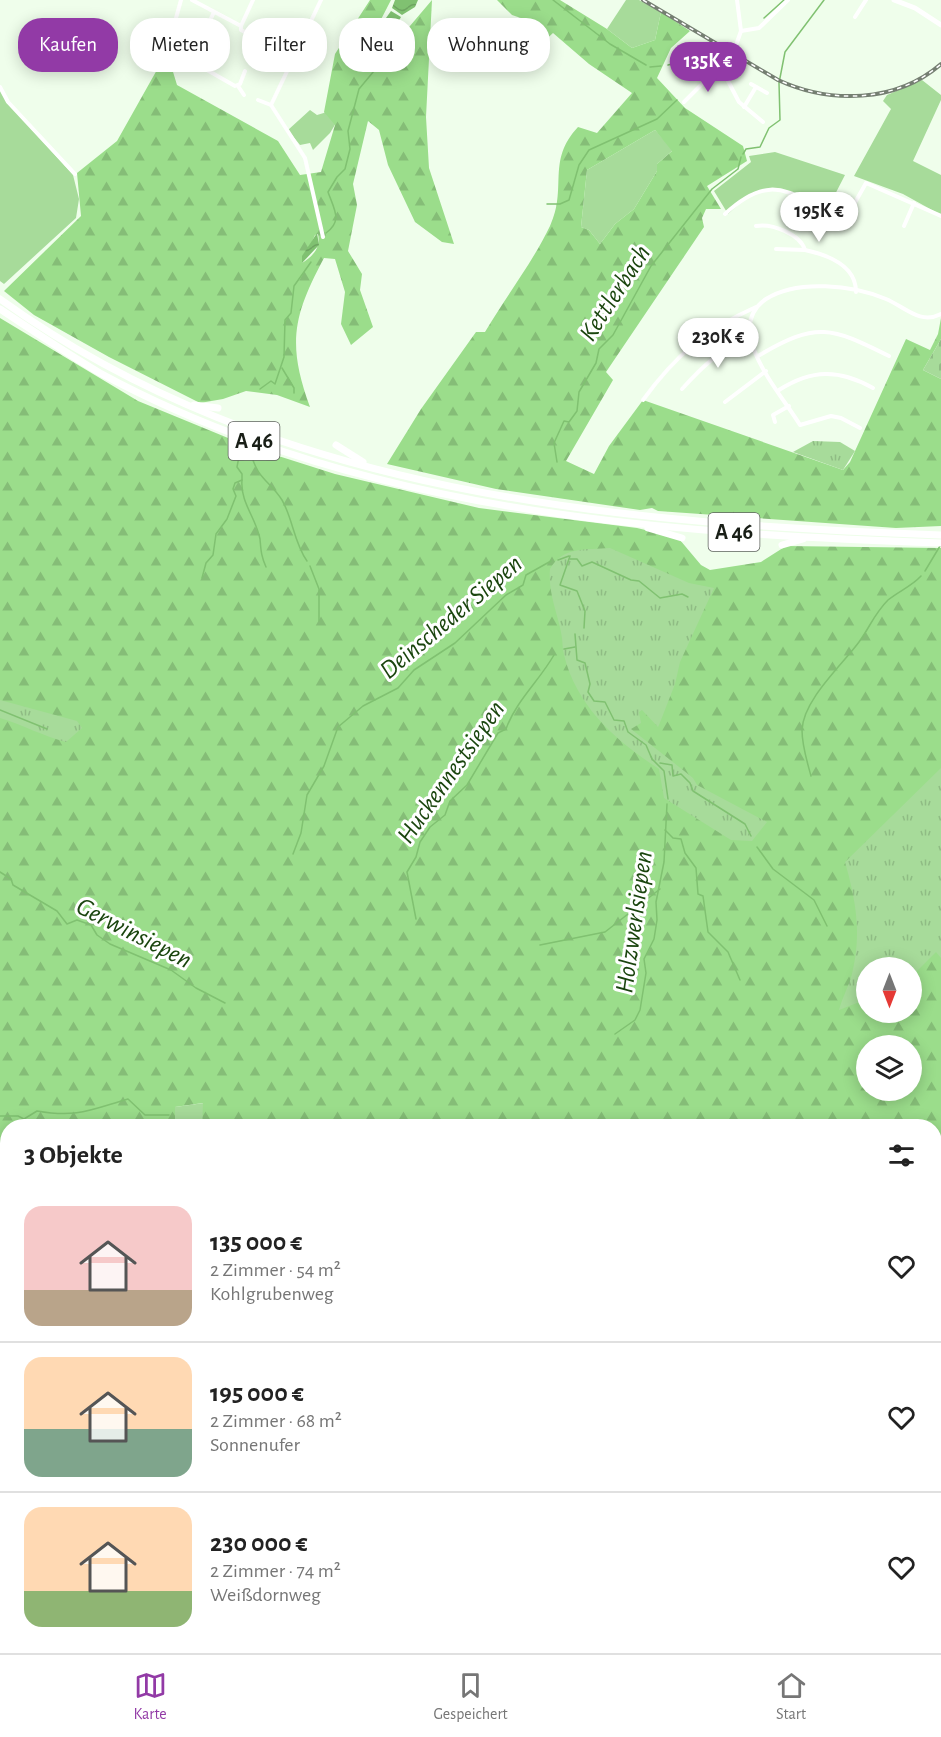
<!DOCTYPE html>
<html lang="de">
<meta charset="utf-8">
<style>
:root{--surface:#fff;--page:#f2f2f2;--text:#222;--muted:#767676;--line:#e0e0e0;--accent:#923aa6}
body{margin:0;font-family:"Alegreya Sans",sans-serif;background:var(--page);color:var(--text);height:100vh;display:flex;flex-direction:column;font-size:22px;white-space:nowrap}
*{box-sizing:border-box;margin:0}
p{font-size:20px;color:var(--muted)}
.icon{flex:none;width:33px;height:33px;fill:none;stroke:currentColor;stroke-width:2;stroke-linecap:round;stroke-linejoin:round}
.map{position:relative;flex:1;overflow:hidden}
.drawer{position:absolute;left:0px;top:1119px;width:942px;height:534px;display:flex;flex-direction:column;background:var(--surface);border-radius:24px 24px 0 0;box-shadow:0 3px 15px #0003}
.drawer>*{flex:none}
.banner{position:absolute;left:18px;top:18px;width:600px;height:54px;display:flex;gap:12px}
.needle{width:39px;rotate:180deg}
.buttons{position:absolute;left:856px;top:957px;display:grid;gap:12px}
.buttons a{display:grid;place-items:center;width:66px;height:66px;border-radius:50%;background:var(--surface);box-shadow:0 3px 15px #0003;font-size:30px}
.price{position:absolute;translate:-50% -51px;padding:0 14px;border-radius:21px;background:#fff;color:#222;font-size:20px;line-height:39px;filter:drop-shadow(0 2px 3px #0008)}
.price::after{content:'';position:absolute;left:50%;top:36px;width:18px;height:14px;margin-left:-9px;background:inherit;clip-path:polygon(0 0,100% 0,50% 100%)}
.price.active{background:var(--accent);color:#fff}
ul{padding:0;list-style:none}
li{display:flex;align-items:center;gap:18px;height:150px;padding:0 24px}
li+li{border-top:2px solid var(--line)}
li span{display:grid;place-items:center;flex:none;width:168px;height:120px;border-radius:18px;color:#555}
li>.icon{margin-inline-start:auto}
span .icon{width:72px;height:72px;fill:#fffc;stroke-width:1}
li b{font-size:26px}
h2{display:flex;justify-content:space-between;align-items:center;height:72px;padding:0 24px;font-size:26px}
.tag{padding:0 21px;border-radius:24px;background:var(--surface);box-shadow:0 3px 15px #0003;font-size:21px;line-height:54px}
.tag.active{background:var(--accent);color:#fff}
.menu{display:flex;justify-content:space-around;align-items:center;height:84px;border-top:2px solid var(--line);background:var(--surface);font-size:16px;color:var(--muted)}
.menu a{display:grid;justify-items:center;gap:3px}
.menu .active{color:var(--accent)}
.map>svg:first-child{display:block}
.grass{fill:#a7db9a}
.forest{fill:url(#forest-firs);fill-rule:evenodd}
.cemetery{fill:url(#cemetery-stones)}
.park{fill:url(#park-tufts)}
.water{fill:url(#water-waves)}
.lines{fill:none;stroke-linecap:round;stroke-linejoin:round}
.stream{stroke:#80c171;stroke-width:1.5}
.street{stroke:#fff;stroke-width:4}
.secondary{stroke:#fff;stroke-width:5}
.highway{stroke:#fff;stroke-width:7}
.rail-casing{stroke:#757f72;stroke-width:4}
.rail{stroke:#fff;stroke-width:1.5;stroke-dasharray:4.5;stroke-linecap:butt}
.labels{text-anchor:middle;dominant-baseline:central;stroke-width:6;stroke-linejoin:round;paint-order:stroke}
.shield{fill:#fff;stroke:#5e625d;stroke-width:1.5}
.shield-label{font-size:22px;font-weight:bold;fill:#191f17}
.water-label{font-size:26px;font-style:italic;fill:#1a450e;stroke:#fff}
</style>
<div class="map">
<svg width="941" height="1653" viewBox="0 0 941 1653">
<defs>
<pattern id="forest-firs" width="22" height="20" patternUnits="userSpaceOnUse" patternTransform="scale(1.5)"><rect width="22" height="20" fill="#9bdd8b"/><path d="M5 1l3.5 6h-7zM16 11l3.5 6h-7z" fill="#85bd77"/></pattern>
<pattern id="cemetery-stones" width="16" height="16" patternUnits="userSpaceOnUse" patternTransform="scale(1.5)"><rect width="16" height="16" fill="#a7db9a"/><path d="M2 7V4a2 2 0 0 1 4 0v3zM10 15v-3a2 2 0 0 1 4 0v3z" fill="#8fbc84"/></pattern>
<pattern id="park-tufts" width="24" height="20" patternUnits="userSpaceOnUse" patternTransform="scale(1.5)"><rect width="24" height="20" fill="#a7db9a"/><path d="M3 7l-1-3M5 7V3M7 7l1-3M15 17l-1-3M17 17v-4M19 17l1-3" fill="none" stroke="#8fbc84"/></pattern>
<pattern id="water-waves" width="16" height="10" patternUnits="userSpaceOnUse" patternTransform="scale(1.5)"><rect width="16" height="10" fill="#80c171"/><path d="M0 5q4-4 8 0t8 0" fill="none" stroke="#6ea561"/></pattern>
</defs>
<rect width="100%" height="100%" fill="#effeeb"/>
<!-- grass -->
<g class="grass">
<polygon points="626,0 639,0 661,12 655,40 632,48 607,29"/>
<polygon points="922,80 941,95 941,100 913,161 941,175 941,215 903,194 854,176 891,109 883,101 887,95"/>
<polygon points="0,89 8,103 73,175 79,199 76,218 4,284 0,281"/>
<polygon points="310,110 317,115 327,112 336,123 330,133 313,150 310,143 300,145 288,130"/>
<polygon points="655,130 673,150 657,164 657,171 634,209 615,224 600,244 589,230 581,227 587,170"/>
<path d="M 775,152 L 845,175 L 828,208 C 805,199 775,182 750,196 C 742,200 735,208 728,214 L 714,191 L 751,162 L 749,156 Z"/>
<polygon points="204,1103 202,1126 175,1126 175,1107"/>
<polygon points="7,1389 7,1418 0,1421 0,1392"/>
</g>
<!-- forest -->
<g class="forest">
<path d="M 370,0 L 391,0 L 373,35 L 376,66 L 432,0 L 426,117 L 429,168 L 454,244 L 442,242 L 415,222 L 388,165 L 379,130 L 368,121 L 353,184 L 357,205 L 348,251 L 362,274 L 360,290 L 373,327 L 351,345 L 341,324 L 345,292 L 335,259 L 324,258 C 293,316 287,344 310,407 L 277,395 L 246,391 L 223,399 L 200,403 L 109,357 L 34,315 L 4,291 L 81,216 L 77,173 L 117,141 L 167,52 L 177,85 L 278,141 L 300,175 L 321,172 L 335,125 L 324,112 L 335,54 ZM 318,234 C 321,248 313,256 302,263 L 315,235 Z"/>
<path d="M 497,0 L 560,0 L 607,29 L 632,48 L 655,40 L 661,12 L 690,31 L 671,48 L 657,78 L 685,108 L 743,146 L 747,161 L 707,186 L 721,209 L 706,209 L 702,218 L 704,227 L 606,372 L 613,380 L 566,461 L 594,474 L 609,446 L 643,400 L 843,470 L 850,462 L 906,339 L 930,350 L 938,334 L 941,318 L 941,339 L 923,370 L 941,379 L 941,526 L 896,528 L 658,511 L 652,508 L 640,510 L 496,489 L 387,464 L 421,409 L 476,332 L 485,332 C 505,298 534,260 550,226 C 568,188 546,161 578,127 L 597,133 L 632,93 L 589,64 L 553,33 L 539,46 L 541,25 L 512,15 ZM 655,130 L 672,151 L 657,164 L 657,171 L 634,209 L 615,224 L 600,244 L 589,230 L 581,227 L 587,170 Z"/>
<path d="M 0,318 L 138,401 L 250,447 L 335,474 L 479,508 L 637,528 L 670,536 L 680,540 L 701,565 L 710,570 L 761,562 L 786,546 L 941,548 L 941,1653 L 491,1653 L 484,1646 L 507,1646 L 511,1648 L 533,1646 L 934,1646 L 934,1126 L 202,1126 L 203,1103 L 175,1107 L 175,1126 L 8,1126 L 8,1389 L 0,1392 ZM 867,968 L 912,968 L 912,1012 L 867,1012 ZM 867,1046 L 912,1046 L 912,1090 L 867,1090 Z"/>
<polygon points="7,1418 8,1646 479,1646 470,1653 0,1653 0,1421"/>
</g>
<!-- cemetery -->
<polygon class="cemetery" points="941,339 941,379 923,370"/>
<!-- park -->
<g class="park">
<polygon points="813,441 840,442 855,451 843,470 793,452"/>
<path d="M 610,548 L 689,583 L 714,588 L 680,662 L 675,684 L 659,725 L 658,727 L 642,710 L 639,712 L 641,723 L 631,729 L 693,778 L 697,785 L 767,822 L 752,841 L 731,840 L 664,798 L 659,769 C 616,741 577,707 564,655 C 562,648 563,640 561,632 C 557,611 548,593 550,569 C 563,546 586,550 610,548 Z"/>
<path d="M 0,700 L 77,721 L 82,728 L 66,742 C 43,736 23,725 0,718 Z"/>
<path d="M 941,768 L 941,958 L 936,952 L 912,976 L 912,968 L 867,968 L 867,999 L 839,1010 C 842,998 849,986 852,974 C 862,934 856,901 845,862 Z"/>
<polygon points="941,1413 941,1529 935,1544 934,1417"/>
<polygon points="103,1646 182,1646 173,1653 110,1653"/>
<polygon points="383,1646 425,1646 417,1653 382,1653"/>
<polygon points="848,1646 879,1646 873,1653 840,1653"/>
</g>
<!-- water -->
<g class="water">
<polygon points="395,0 418,0 415,7 402,15 392,8"/>
<polygon points="391,11 401,17 394,29 381,25"/>
<polygon points="317,233 319,245 302,263 302,256"/>
</g>
<g class="lines">
<!-- stream -->
<g class="stream">
<polyline points="553,0 610,44 646,65"/>
<polyline points="764,18 784,0"/>
<polyline points="720,56 727,54"/>
<polyline points="704,58 715,56"/>
<polyline points="668,65 680,62"/>
<polyline points="650,67 661,66"/>
<polyline points="743,154 746,149 760,147 769,128 780,120 779,83 785,52 824,0"/>
<polyline points="547,204 560,204 569,200 579,165 589,150 657,119 677,100"/>
<path d="M 326,233 C 343,221 334,209 328,192 L 337,177 L 345,169 L 350,149 L 348,131 L 359,89 L 374,71 L 372,33 L 384,24"/>
<polyline points="282,368 294,388 294,393"/>
<polyline points="260,389 271,381 275,384 284,357 285,320 291,313 294,286 311,262"/>
<path d="M 251,453 C 257,479 269,480 282,500 C 293,519 294,543 307,561"/>
<polyline points="557,462 554,443 564,421 569,422 577,411 579,392 596,363 599,349 613,335 651,266 712,189 738,169 741,157"/>
<path d="M 242,480 C 240,502 256,518 260,539 C 261,550 261,556 266,567"/>
<polyline points="570,556 560,585 577,591 585,611 584,628"/>
<polyline points="570,559 577,559 582,566 592,562 631,580 639,581 660,598 682,594 688,597"/>
<polyline points="558,560 569,556"/>
<polyline points="310,566 319,589 319,621"/>
<polyline points="925,571 940,546"/>
<polyline points="202,578 206,563 213,555 216,534 227,519 236,496 233,489 235,483 242,480 242,474 237,467 241,446"/>
<polyline points="575,634 577,660 585,663 590,684 588,692 594,701 605,702 614,720 624,721 628,732 646,745 652,759 664,771 668,799"/>
<polyline points="564,649 575,647"/>
<polyline points="0,710 47,729"/>
<polyline points="660,763 672,765 673,776 681,774 690,783 693,791 745,824 751,836"/>
<path d="M 811,776 C 807,761 802,746 802,730 C 803,700 842,665 859,642 C 870,627 874,614 888,600 C 899,591 912,586 921,576"/>
<polyline points="665,830 673,838 681,839 685,853 696,868 698,894 703,896 708,932 728,952 740,980"/>
<polyline points="757,847 773,869 814,900 827,926"/>
<polyline points="293,854 301,833 307,795 324,766 338,727 363,706 398,688 414,670 455,643 506,595 523,585 526,575 551,561"/>
<polyline points="0,872 11,879 13,885 57,911 67,924 77,920 91,925 97,935 110,944 171,970 196,988 225,1003"/>
<path d="M 416,919 L 407,872 L 416,857 L 420,842 L 430,827 L 445,815 L 450,801 L 467,785 L 498,733 L 506,729 C 516,701 539,681 554,655"/>
<polyline points="540,945 605,932 660,889"/>
<polyline points="615,1034 635,1020 640,1010 646,973 644,959 654,939 657,920 656,902 664,862 667,804"/>
<path d="M 0,1116 L 18,1116 L 24,1119 L 37,1111 C 77,1118 90,1110 128,1099 L 145,1115 L 169,1115"/>
<polyline points="934,1180 941,1193"/>
<polyline points="934,1296 941,1296"/>
<polyline points="0,1307 8,1308"/>
<polyline points="934,1516 941,1519"/>
<polyline points="162,1653 168,1646"/>
<polyline points="845,1653 855,1646"/>
</g>
<!-- street -->
<g class="street">
<polyline points="181,0 168,47 194,58 200,66 235,86 240,84 245,71"/>
<polyline points="192,0 241,26 253,0"/>
<polyline points="321,0 271,105 305,158 323,237"/>
<polyline points="737,0 741,31 729,65 728,81 739,102 763,122"/>
<polyline points="855,17 866,0"/>
<polyline points="241,26 241,30 258,39 254,52"/>
<polyline points="207,27 214,12"/>
<polyline points="741,31 759,28 788,0"/>
<polyline points="194,58 199,47"/>
<polyline points="751,84 767,93"/>
<polyline points="238,86 244,95"/>
<polyline points="0,87 8,102 75,174"/>
<polyline points="258,100 271,105"/>
<polyline points="684,102 706,80 728,74"/>
<polyline points="744,107 756,87"/>
<path d="M 725,214 C 778,165 794,203 848,215 L 866,183 L 941,216"/>
<path d="M 756,226 C 772,223 800,234 805,250 C 828,255 856,265 856,292"/>
<polyline points="904,226 914,203"/>
<polyline points="776,249 805,250"/>
<path d="M 758,356 C 817,321 831,327 889,356"/>
<path d="M 682,389 C 701,368 722,347 749,339"/>
<path d="M 779,390 C 812,369 839,369 873,388"/>
<path d="M 643,400 C 675,356 706,329 756,307"/>
<polyline points="725,402 766,371"/>
<polyline points="775,422 773,415 789,406"/>
<path d="M 860,428 L 841,418 L 831,416 L 800,425 C 781,393 721,329 766,299 C 797,279 853,285 886,299 C 905,307 920,325 941,314"/>
</g>
<!-- secondary -->
<polyline class="secondary" points="894,0 915,8 941,25"/>
<!-- highway -->
<g class="highway">
<path d="M 0,299 C 274,496 615,523 941,535"/>
<path d="M 0,309 C 33,331 66,353 100,373 C 356,512 656,533 941,543"/>
<polyline points="194,405 218,408"/>
<polyline points="336,445 363,462"/>
<polyline points="648,528 682,538"/>
<polyline points="782,545 803,539"/>
</g>
<defs>
<path id="rail" d="M 643,0 L 778,80 C 830,104 896,103 941,64"/>
</defs>
<!-- rail casing -->
<use href="#rail" class="rail-casing"/>
<!-- rail -->
<use href="#rail" class="rail"/>
</g>
<g class="labels">
<!-- shield labels -->
<g class="shield">
<rect x="228.5" y="422" width="51" height="38" rx="4.5"/>
<rect x="708.5" y="513" width="51" height="38" rx="4.5"/>
</g>
<g class="shield-label">
<text x="254" y="441">A 46</text>
<text x="734" y="532">A 46</text>
</g>
<!-- water labels -->
<g class="water-label">
<text transform="translate(615 293) rotate(-57)">Kettlerbach</text>
<text transform="translate(451 617) rotate(-40)">Deinscheder Siepen</text>
<text transform="translate(451 772) rotate(-55)">Huckennestsiepen</text>
<text transform="translate(634 922) rotate(-82)">Holzwerlsiepen</text>
<text transform="translate(134 933) rotate(27)">Gerwinsiepen</text>
</g>
</g>
</svg>
<div class="buttons">
<a><svg class="needle" viewBox="-14 -14 28 28"><path d="M0-13l5 13h-10z" fill="#e53935"/><path d="M0 13l5-13h-10z" fill="#767676"/></svg></a>
<a><svg class="icon" aria-label="layers" viewBox="0 0 24 24"><path d="M12 4l9 5-9 5-9-5zM3 14l9 5 9-5"/></svg></a>
</div>
<b class="price active" style="left:708px;top:93px">135K €</b>
<b class="price" style="left:819px;top:243px">195K €</b>
<b class="price" style="left:718px;top:369px">230K €</b>
<div class="banner">
<a class="tag active">Kaufen</a>
<a class="tag">Mieten</a>
<a class="tag">Filter</a>
<a class="tag">Neu</a>
<a class="tag">Wohnung</a>
</div>
<section class="drawer">
<h2>3 Objekte<svg class="icon" aria-label="filters" viewBox="0 0 24 24"><path d="M4 7h16M4 17h16"/><circle cx="9" cy="7" r="2"/><circle cx="15" cy="17" r="2"/></svg></h2>
<ul>
<li><span style="background:linear-gradient(#f6c9c9 70%,#b9a48a 0)"><svg class="icon" aria-label="home" viewBox="0 0 24 24"><path d="M3 11l9-7 9 7M6 9v11h12V9"/></svg></span><div><b>135 000 €</b><p>2 Zimmer · 54 m²</p><p>Kohlgrubenweg</p></div><svg class="icon" aria-label="heart" viewBox="0 0 24 24"><path d="M12 20l-8-8c-3-5 5-10 8-4 3-6 11-1 8 4z"/></svg></li>
<li><span style="background:linear-gradient(#ffd9b3 60%,#7fa58c 0)"><svg class="icon" aria-label="home" viewBox="0 0 24 24"><path d="M3 11l9-7 9 7M6 9v11h12V9"/></svg></span><div><b>195 000 €</b><p>2 Zimmer · 68 m²</p><p>Sonnenufer</p></div><svg class="icon" aria-label="heart" viewBox="0 0 24 24"><path d="M12 20l-8-8c-3-5 5-10 8-4 3-6 11-1 8 4z"/></svg></li>
<li><span style="background:linear-gradient(#ffd9b3 70%,#8fb573 0)"><svg class="icon" aria-label="home" viewBox="0 0 24 24"><path d="M3 11l9-7 9 7M6 9v11h12V9"/></svg></span><div><b>230 000 €</b><p>2 Zimmer · 74 m²</p><p>Weißdornweg</p></div><svg class="icon" aria-label="heart" viewBox="0 0 24 24"><path d="M12 20l-8-8c-3-5 5-10 8-4 3-6 11-1 8 4z"/></svg></li>
</ul>
</section>
</div>
<nav class="menu">
<a class="active"><svg class="icon" aria-label="map" viewBox="0 0 24 24"><path d="M3 6l6-2 6 2 6-2v14l-6 2-6-2-6 2zM9 4v14M15 6v14"/></svg>Karte</a>
<a><svg class="icon" aria-label="saved" viewBox="0 0 24 24"><path d="M7 4h10v16l-5-4-5 4z"/></svg>Gespeichert</a>
<a><svg class="icon" aria-label="home" viewBox="0 0 24 24"><path d="M3 11l9-7 9 7M6 9v11h12V9"/></svg>Start</a>
</nav>
